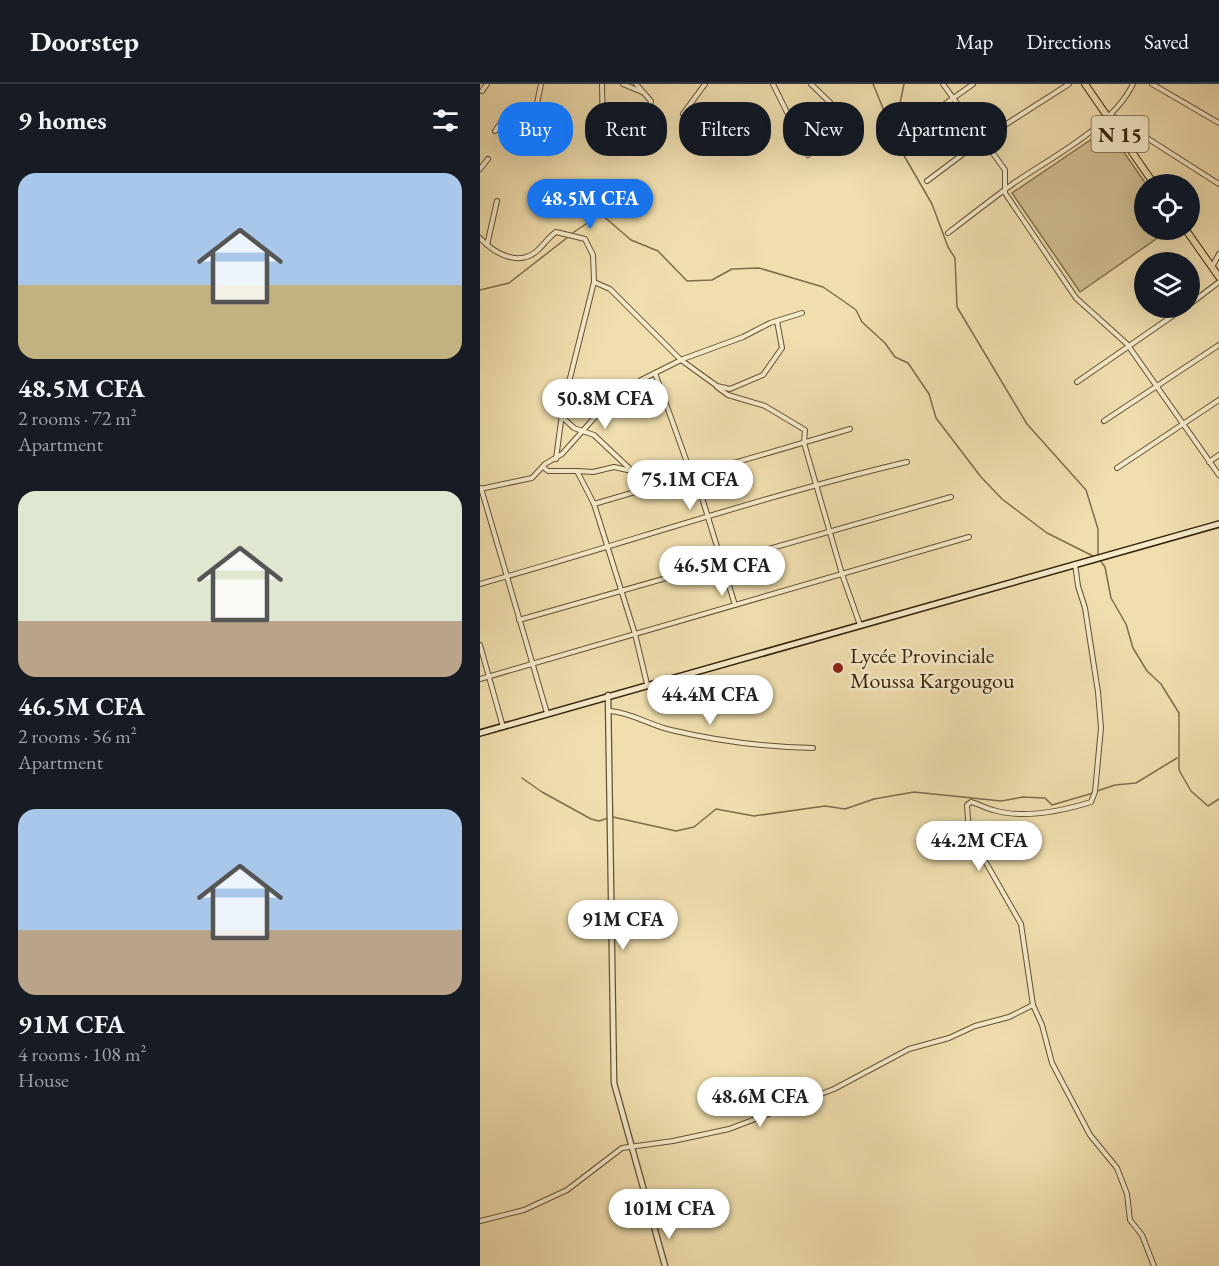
<!DOCTYPE html>
<meta charset="utf-8">
<style>
:root{--surface:#171b24;--page:#20242c;--text:#f1f3f6;--muted:#9ea1a6;--line:#363941;--accent:#1a73e8}
body{margin:0;font-family:"EB Garamond",serif;background:var(--page);color:var(--text);height:100vh;display:flex;flex-direction:column;font-size:22px;white-space:nowrap}
*{box-sizing:border-box;margin:0}
p{font-size:20px;color:var(--muted)}
.icon{flex:none;width:33px;height:33px;fill:none;stroke:currentColor;stroke-width:2;stroke-linecap:round;stroke-linejoin:round}
.map{position:relative;flex:1;overflow:hidden}
.sheet{display:flex;flex-direction:column;background:var(--surface);width:480px}
.sheet>*{flex:none}
.guide{position:absolute;left:18px;top:18px;width:570px;height:54px;display:flex;gap:12px}
.buttons{position:absolute;left:654px;top:90px;display:grid;gap:12px}
.buttons a{display:grid;place-items:center;width:66px;height:66px;border-radius:50%;background:var(--surface);box-shadow:0 6px 24px #0002;font-size:30px}
.price{position:absolute;translate:-50% -51px;padding:0 14px;border-radius:21px;background:#fff;color:#222;font-size:20px;line-height:39px;filter:drop-shadow(0 2px 3px #0008)}
.price::after{content:'';position:absolute;left:50%;top:36px;width:18px;height:14px;margin-left:-9px;background:inherit;clip-path:polygon(0 0,100% 0,50% 100%)}
.price.current{background:var(--accent);color:#fff}
ul{padding:0;list-style:none}
li{display:grid;align-content:center;gap:12px;height:318px;padding:0 18px}
li span{display:grid;place-items:center;height:186px;border-radius:18px;color:#555}
li>.icon{margin-inline-start:auto}
span .icon{width:108px;height:108px;fill:#fffc;stroke-width:1}
li b{font-size:26px}
h2{display:flex;justify-content:space-between;align-items:center;height:72px;padding:0 18px;font-size:26px}
.pill{padding:0 21px;border-radius:24px;background:var(--surface);box-shadow:0 6px 24px #0002;font-size:21px;line-height:54px}
.pill.current{background:var(--accent);color:#fff}
header{display:flex;align-items:center;gap:36px;box-sizing:border-box;height:84px;padding:0 30px;background:var(--surface);border-bottom:2px solid var(--line)}
header strong{font-size:28px}
nav{display:flex;gap:33px;margin-inline-start:auto;font-size:21px}
main{display:flex;flex:1;min-height:0}
.map>svg:first-child{display:block}
.green{fill:#d0be92;stroke:#82704e;stroke-width:1.5}
.lines{fill:none;stroke-linecap:round;stroke-linejoin:round}
.stream{stroke:#7e6c4c;stroke-width:1.5}
.minor-casing{stroke:#635134;stroke-width:6}
.tertiary-casing{stroke:#635134;stroke-width:7}
.secondary-casing{stroke:#34220b;stroke-width:8}
.primary-casing{stroke:#34220b;stroke-width:8}
.minor{stroke:#f5eaca;stroke-width:4}
.tertiary{stroke:#f5eaca;stroke-width:4.5}
.secondary{stroke:#f5eaca;stroke-width:5}
.primary{stroke:#f0deae;stroke-width:6}
.poi-dot{fill:#8f2418;stroke:#f5eaca;stroke-width:2}
.labels{text-anchor:middle;dominant-baseline:central;stroke-width:5;stroke-linejoin:round;paint-order:stroke}
.shield{fill:#f5eaca;stroke:#6e5e44;stroke-width:1.5}
.shield-label{font-size:21px;font-weight:bold;fill:#34220b}
.poi-label{font-size:22px;fill:#34220b;stroke:#f5eaca;text-anchor:start}
</style>
<header>
<strong>Doorstep</strong>
<nav><a>Map</a><a>Directions</a><a>Saved</a></nav>
</header>
<main>
<section class="sheet">
<h2>9 homes<svg class="icon" aria-label="filters" viewBox="0 0 24 24"><path d="M4 7h16M4 17h16"/><circle cx="9" cy="7" r="2"/><circle cx="15" cy="17" r="2"/></svg></h2>
<ul>
<li><span style="background:linear-gradient(#a9c7e8 60%,#c2b280 0)"><svg class="icon" aria-label="home" viewBox="0 0 24 24"><path d="M3 11l9-7 9 7M6 9v11h12V9"/></svg></span><div><b>48.5M CFA</b><p>2 rooms · 72 m²</p><p>Apartment</p></div></li>
<li><span style="background:linear-gradient(#dfe7d0 70%,#b9a48a 0)"><svg class="icon" aria-label="home" viewBox="0 0 24 24"><path d="M3 11l9-7 9 7M6 9v11h12V9"/></svg></span><div><b>46.5M CFA</b><p>2 rooms · 56 m²</p><p>Apartment</p></div></li>
<li><span style="background:linear-gradient(#a9c7e8 65%,#b9a48a 0)"><svg class="icon" aria-label="home" viewBox="0 0 24 24"><path d="M3 11l9-7 9 7M6 9v11h12V9"/></svg></span><div><b>91M CFA</b><p>4 rooms · 108 m²</p><p>House</p></div></li>
</ul>
</section>
<div class="map">
<svg width="739" height="1182" viewBox="0 0 739 1182">
<rect width="100%" height="100%" fill="#f0deae"/>
<filter id="stains"><feTurbulence type="fractalNoise" baseFrequency=".00333" numOctaves="4"/><feColorMatrix values="0 0 0 0 .2 0 0 0 0 .09 0 0 0 0 .02 0 0 0 .5 -.17"/></filter>
<radialGradient id="worn" r=".72"><stop offset=".6" stop-color="#630" stop-opacity="0"/><stop offset="1" stop-color="#630" stop-opacity=".3"/></radialGradient>
<!-- green -->
<polygon class="green" points="625,46 630,48 666,100 664,146 689,146 600,208 532,109"/>
<g class="lines">
<!-- stream -->
<g class="stream">
<polyline points="393,0 419,63 452,120 468,163 475,174 477,223 547,340 606,406 618,445 618,473"/>
<polyline points="419,62 418,29 424,0"/>
<polyline points="91,150 121,130 151,156 178,167 207,197 232,196 252,185 279,184 343,203 362,216 376,226 382,238 405,259 415,273 428,279 449,310 456,334 501,393 522,415 567,449 615,473"/>
<polyline points="0,206 29,199 88,153"/>
<polyline points="619,475 625,483 631,514 646,540 653,564 667,587 681,600 699,629 699,686 711,707 728,722 739,715"/>
<polyline points="42,694 62,708 111,735 119,737 128,734"/>
<polyline points="617,707 635,701 656,699 697,674"/>
<polyline points="133,733 196,747 214,743 236,725 274,732 345,722 365,725 394,715 434,708 521,717 543,713 565,714 572,721 613,709"/>
</g>
<defs>
<g id="minor">
<polyline points="122,0 123,53"/>
<polyline points="143,0 162,8"/>
<polyline points="156,0 171,17 170,22"/>
<polyline points="293,0 328,71"/>
<polyline points="331,0 370,38"/>
<polyline points="463,0 525,86 525,109 596,214 647,260 739,391"/>
<polyline points="672,0 739,39"/>
<polyline points="2,7 7,0"/>
<polyline points="203,30 225,0"/>
<polyline points="631,31 739,100"/>
<polyline points="57,46 56,24 61,0"/>
<polyline points="15,47 25,33 56,24"/>
<polyline points="426,48 493,0"/>
<polyline points="0,85 8,75"/>
<polyline points="447,97 503,55 589,0"/>
<path d="M 468,149 C 490,132 512,115 534,99 C 572,73 633,42 653,0"/>
<path d="M 0,154 C 15,170 40,184 59,165 C 65,159 69,153 76,148 L 105,155 L 113,171 L 114,198"/>
<polyline points="7,161 17,117"/>
<polyline points="732,183 739,170"/>
<polyline points="710,220 739,198"/>
<polyline points="175,289 209,384 215,391 255,521"/>
<polyline points="597,298 704,224"/>
<polyline points="237,303 248,311 285,322 325,346 324,359 362,490 380,541"/>
<polyline points="81,332 94,344 114,351 149,384"/>
<polyline points="624,337 739,261"/>
<polyline points="76,375 83,322 114,198 130,205 201,276 237,302 250,305 283,291 302,264 297,237"/>
<polyline points="729,378 739,371"/>
<polyline points="63,383 68,387 97,387 114,420 155,550 167,600"/>
<polyline points="637,384 739,316"/>
<polyline points="97,387 113,388 134,383 192,396"/>
<polyline points="1,404 67,629"/>
<polyline points="0,405 52,394 65,380 82,370 115,333 161,296 203,275 263,253 290,239 322,229"/>
<polyline points="114,420 370,345"/>
<path d="M 595,480 L 598,502 L 605,524 L 618,608 L 621,644 L 615,708 L 611,718 C 582,727 543,735 513,726 C 505,724 499,720 491,718 L 487,721 L 489,749 L 541,840 L 553,921 L 562,941 L 572,979 L 610,1051 L 637,1084 L 647,1110 L 650,1136 L 662,1151 L 674,1182"/>
<path d="M 0,500 C 143,460 283,412 427,378"/>
<polyline points="39,536 471,413"/>
<polyline points="0,561 23,643"/>
<polyline points="0,595 489,453"/>
<path d="M 130,627 C 153,629 169,641 191,646 C 237,657 286,663 333,664"/>
<polyline points="0,1137 44,1126 87,1106 142,1064 193,1057 249,1045 354,1005 429,965 469,954 495,942 529,933 553,921"/>
</g>
<polyline id="tertiary" points="128,611 134,999 185,1182"/>
<polyline id="secondary" points="0,649 739,440"/>
<g id="primary">
<polyline points="605,0 674,100"/>
<polyline points="706,146 739,193"/>
</g>
</defs>
<!-- minor casing -->
<use href="#minor" class="minor-casing"/>
<!-- tertiary casing -->
<use href="#tertiary" class="tertiary-casing"/>
<!-- secondary casing -->
<use href="#secondary" class="secondary-casing"/>
<!-- primary casing -->
<use href="#primary" class="primary-casing"/>
<!-- minor -->
<use href="#minor" class="minor"/>
<!-- tertiary -->
<use href="#tertiary" class="tertiary"/>
<!-- secondary -->
<use href="#secondary" class="secondary"/>
<!-- primary -->
<use href="#primary" class="primary"/>
</g>
<!-- markers -->
<circle class="poi-dot" cx="358" cy="584" r="6"/>
<g class="labels">
<!-- shield labels -->
<rect class="shield" x="611.5" y="32" width="57" height="36" rx="4.5"/>
<g class="shield-label">
<text x="640" y="50">N 15</text>
</g>
<!-- poi labels -->
<g class="poi-label">
<text x="370" y="571">Lycée Provinciale<tspan x="370" dy="25">Moussa Kargougou</tspan></text>
</g>
</g>
<rect width="100%" height="100%" filter="url(#stains)"/>
<rect width="100%" height="100%" fill="url(#worn)"/>
</svg>
<div class="buttons">
<a><svg class="icon" aria-label="locate" viewBox="0 0 24 24"><circle cx="12" cy="12" r="6"/><path d="M12 2v4M12 18v4M2 12h4M18 12h4"/></svg></a>
<a><svg class="icon" aria-label="layers" viewBox="0 0 24 24"><path d="M12 4l9 5-9 5-9-5zM3 14l9 5 9-5"/></svg></a>
</div>
<b class="price current" style="left:110px;top:146px">48.5M CFA</b>
<b class="price" style="left:125px;top:346px">50.8M CFA</b>
<b class="price" style="left:210px;top:427px">75.1M CFA</b>
<b class="price" style="left:242px;top:513px">46.5M CFA</b>
<b class="price" style="left:230px;top:642px">44.4M CFA</b>
<b class="price" style="left:499px;top:788px">44.2M CFA</b>
<b class="price" style="left:143px;top:867px">91M CFA</b>
<b class="price" style="left:280px;top:1044px">48.6M CFA</b>
<b class="price" style="left:189px;top:1156px">101M CFA</b>
<div class="guide">
<a class="pill current">Buy</a>
<a class="pill">Rent</a>
<a class="pill">Filters</a>
<a class="pill">New</a>
<a class="pill">Apartment</a>
</div>
</div>
</main>
